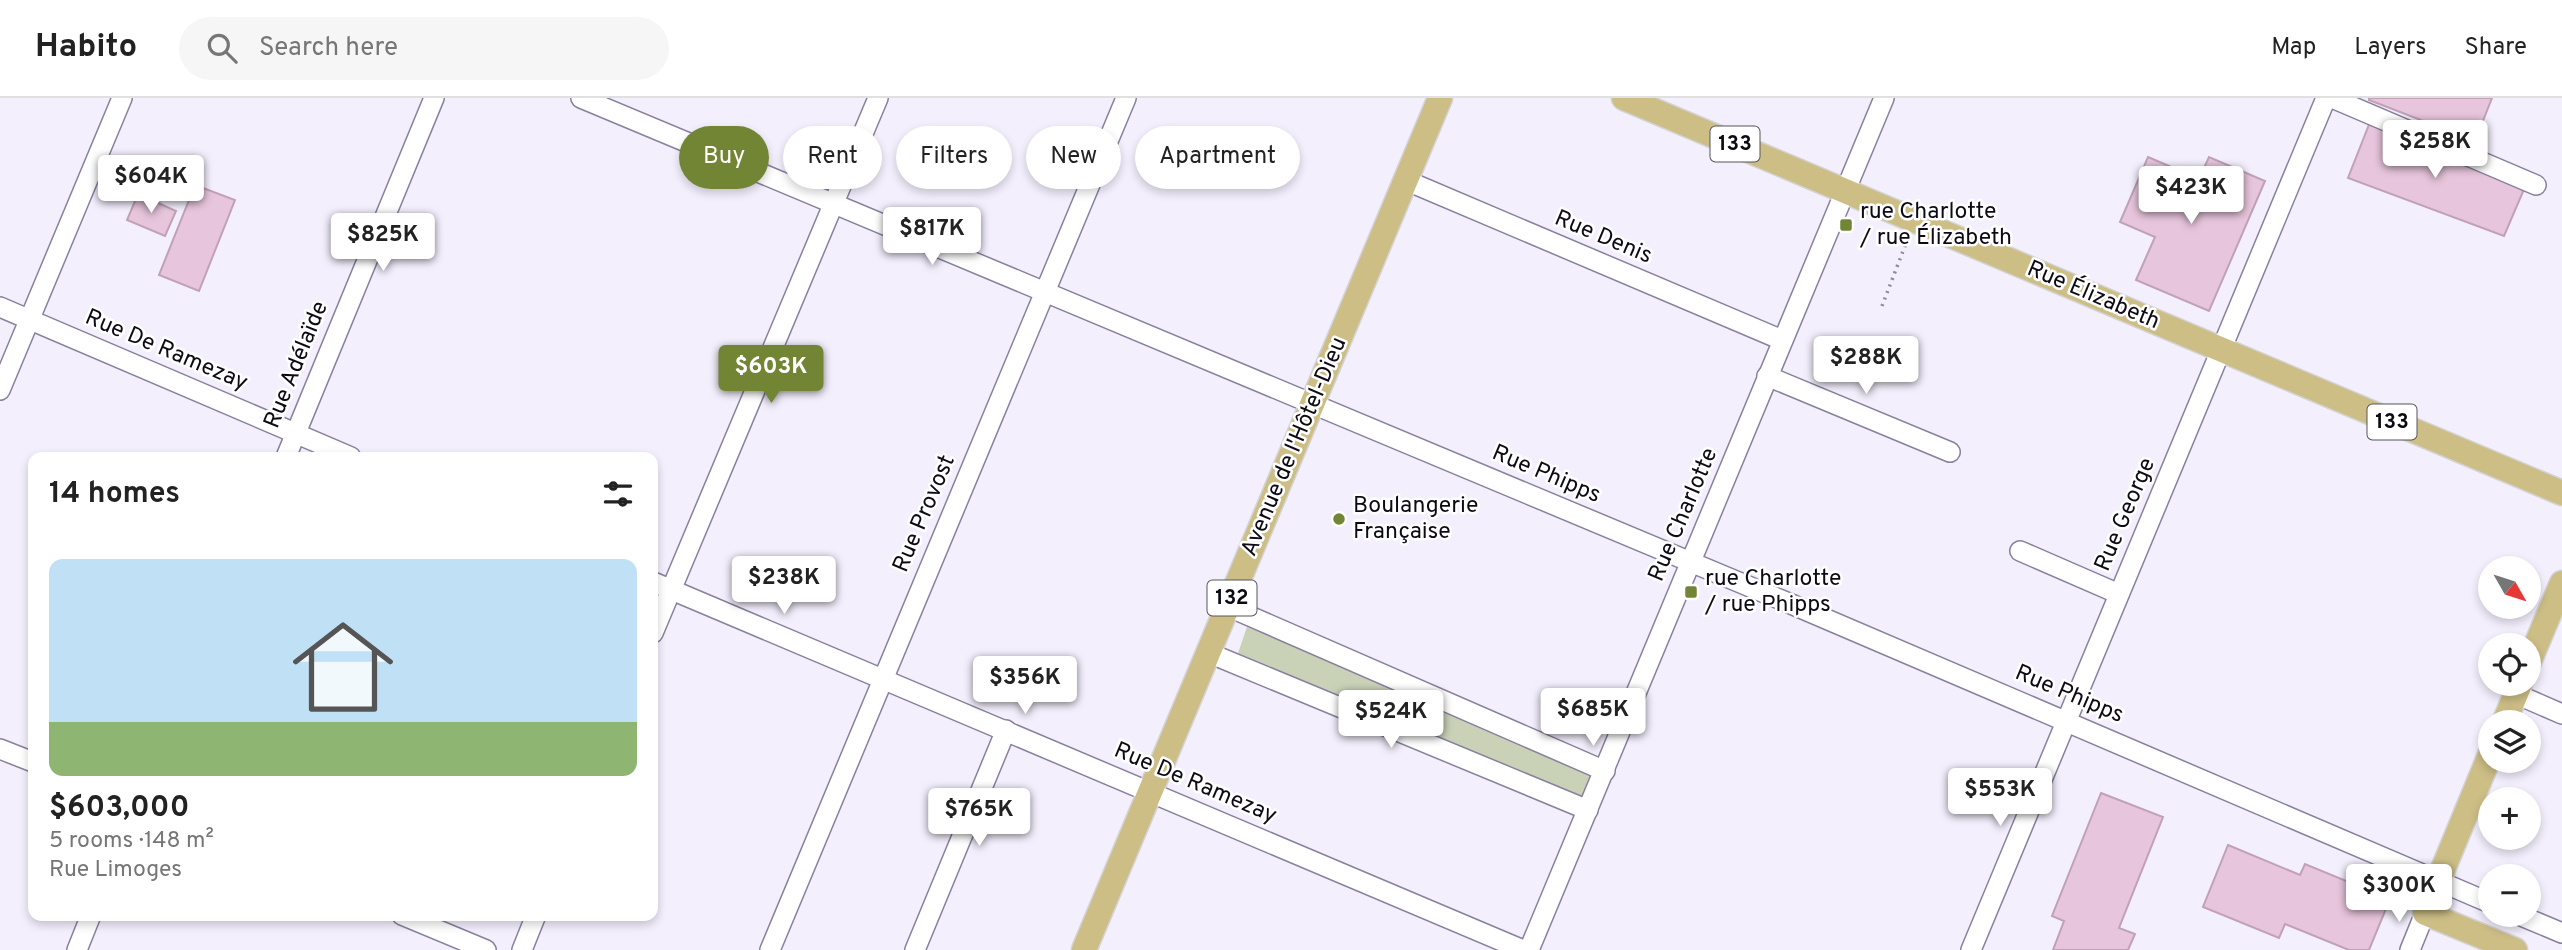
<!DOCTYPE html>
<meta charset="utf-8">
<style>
:root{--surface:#fff;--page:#f6f6f6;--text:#222;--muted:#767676;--line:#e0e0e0;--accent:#728535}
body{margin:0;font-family:Overpass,sans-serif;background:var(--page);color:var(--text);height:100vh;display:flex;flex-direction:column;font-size:26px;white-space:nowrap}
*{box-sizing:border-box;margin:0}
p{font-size:23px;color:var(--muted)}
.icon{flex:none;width:38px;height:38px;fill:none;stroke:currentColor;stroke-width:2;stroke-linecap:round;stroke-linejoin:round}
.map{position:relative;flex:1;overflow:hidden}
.panel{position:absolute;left:28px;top:354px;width:630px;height:469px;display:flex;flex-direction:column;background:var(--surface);border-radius:14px;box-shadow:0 4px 10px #0003}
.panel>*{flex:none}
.guide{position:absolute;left:679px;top:28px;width:665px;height:63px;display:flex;gap:14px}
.needle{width:46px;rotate:129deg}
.fabs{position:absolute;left:2478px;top:458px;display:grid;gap:14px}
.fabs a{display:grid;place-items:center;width:63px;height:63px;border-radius:50%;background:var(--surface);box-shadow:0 4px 10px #0003;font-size:35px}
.price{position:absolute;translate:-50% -60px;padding:0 16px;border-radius:7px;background:#fff;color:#222;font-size:23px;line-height:46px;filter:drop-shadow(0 2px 4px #0008)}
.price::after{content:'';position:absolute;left:50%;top:42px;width:21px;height:16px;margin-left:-10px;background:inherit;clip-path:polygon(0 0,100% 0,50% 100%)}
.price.selected{background:var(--accent);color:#fff}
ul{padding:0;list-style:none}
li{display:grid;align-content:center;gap:14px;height:371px;padding:0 21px}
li+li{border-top:2px solid var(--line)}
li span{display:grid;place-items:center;height:217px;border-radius:14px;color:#555}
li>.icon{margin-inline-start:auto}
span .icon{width:126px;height:126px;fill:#fffc;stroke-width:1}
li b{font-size:30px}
h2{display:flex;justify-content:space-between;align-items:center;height:84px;padding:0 21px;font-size:30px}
.chip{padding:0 24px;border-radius:32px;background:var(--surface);box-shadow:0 4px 10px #0003;font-size:24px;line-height:63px}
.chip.selected{background:var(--accent);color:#fff}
header{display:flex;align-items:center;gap:42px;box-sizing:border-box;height:98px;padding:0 35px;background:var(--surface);border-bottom:2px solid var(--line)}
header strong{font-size:33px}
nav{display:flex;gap:38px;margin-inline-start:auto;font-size:24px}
.search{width:490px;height:63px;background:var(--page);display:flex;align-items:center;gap:18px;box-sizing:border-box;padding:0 24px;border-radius:38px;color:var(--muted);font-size:26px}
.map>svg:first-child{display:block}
.green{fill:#c9d1b7}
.building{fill:#e7c5dc;stroke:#c1a1b6;stroke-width:2}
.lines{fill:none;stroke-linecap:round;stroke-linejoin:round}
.minor-casing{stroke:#89809e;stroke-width:22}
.major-casing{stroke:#d3d3d5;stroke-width:27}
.path{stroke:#8d8a96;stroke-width:3.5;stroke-dasharray:2 5;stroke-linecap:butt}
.minor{stroke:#fff;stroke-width:19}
.major{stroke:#cdbe86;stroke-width:24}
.poi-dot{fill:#728535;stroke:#fff;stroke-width:2.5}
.labels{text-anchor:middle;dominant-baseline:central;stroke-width:5;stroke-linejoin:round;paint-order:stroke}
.shield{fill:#fff;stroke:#56545b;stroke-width:2}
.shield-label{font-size:21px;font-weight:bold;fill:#0d0a15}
.poi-label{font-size:23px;fill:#0d0a15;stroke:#fff;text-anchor:start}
.street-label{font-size:23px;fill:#0d0a15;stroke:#fff}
</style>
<header>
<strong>Habito</strong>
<div class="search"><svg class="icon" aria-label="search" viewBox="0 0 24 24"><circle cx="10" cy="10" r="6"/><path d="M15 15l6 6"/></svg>Search here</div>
<nav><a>Map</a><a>Layers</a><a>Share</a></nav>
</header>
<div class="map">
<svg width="2562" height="852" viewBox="0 0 2562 852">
<rect width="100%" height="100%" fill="#f3effd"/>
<!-- green -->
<polygon class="green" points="1247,529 1612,667 1595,710 1237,558"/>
<!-- building -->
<g class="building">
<polygon points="2369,0 2492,0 2475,43 2369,2"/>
<polygon points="2370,24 2525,89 2504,138 2348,80"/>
<polygon points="2148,59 2199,81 2209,59 2265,83 2209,213 2136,182 2155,139 2120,124"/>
<polygon points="195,87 235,102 199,193 159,177"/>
<polygon points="138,96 176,113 165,138 127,122"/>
<polygon points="2101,695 2163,719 2119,830 2135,836 2128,852 2053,852 2064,823 2052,818"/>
<polygon points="2228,747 2300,777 2305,766 2390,801 2369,852 2349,852 2285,826 2279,840 2203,809"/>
</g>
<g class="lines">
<defs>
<g id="minor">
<polyline points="581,0 1791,506 2490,805"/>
<polyline points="2332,0 2536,87"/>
<polyline points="1405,82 1782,242"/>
<polyline points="0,209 351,359"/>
<polyline points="1767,278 1950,354"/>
<polyline points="0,292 122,0"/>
<polyline points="286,359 434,0"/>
<polyline points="2020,453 2119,496"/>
<polyline points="653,484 1523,852"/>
<polyline points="1229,509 1605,673"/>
<polyline points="653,535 878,0"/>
<polyline points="1209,555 1588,712"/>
<polyline points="2516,596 2562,616"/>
<polyline points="0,651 33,664"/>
<polyline points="402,817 486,852"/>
<polyline points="2519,817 2562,835"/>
<polyline points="77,852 91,817"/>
<polyline points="522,852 536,817"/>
<polyline points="770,852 1126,0"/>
<polyline points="915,852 1006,632"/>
<polyline points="1529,852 1884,0"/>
<polyline points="1971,852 2326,0"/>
<polyline points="2410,852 2425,815"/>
</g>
<g id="major">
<polyline points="1624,0 2562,395"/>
<polyline points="2529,564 2562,485"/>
<polyline points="2504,625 2520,586"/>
<polyline points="2490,657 2425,815 2515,852"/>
<polyline points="1084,852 1440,0"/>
</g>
</defs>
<!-- minor casing -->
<use href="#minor" class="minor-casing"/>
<!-- major casing -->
<use href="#major" class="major-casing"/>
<!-- path -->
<polyline class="path" points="1882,208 1908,140"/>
<!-- minor -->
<use href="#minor" class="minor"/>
<!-- major -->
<use href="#major" class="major"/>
</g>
<!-- markers -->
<g class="poi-dot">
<rect x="1839" y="120" width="14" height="14" rx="3.5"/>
<circle cx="1339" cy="421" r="7"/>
<rect x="1684" y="487" width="14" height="14" rx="3.5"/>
</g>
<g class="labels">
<!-- shield labels -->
<g class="shield">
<rect x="1710.5" y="28.5" width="49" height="35" rx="5"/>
<rect x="2367.5" y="306.5" width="49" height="35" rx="5"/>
<rect x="1207.5" y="482.5" width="49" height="35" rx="5"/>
</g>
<g class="shield-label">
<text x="1735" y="46">133</text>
<text x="2392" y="324">133</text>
<text x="1232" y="500">132</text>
</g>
<!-- poi labels -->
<g class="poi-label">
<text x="1860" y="114">rue Charlotte<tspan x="1860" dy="26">/ rue Élizabeth</tspan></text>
<text x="1353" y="408">Boulangerie<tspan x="1353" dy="26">Française</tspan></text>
<text x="1705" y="481">rue Charlotte<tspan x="1705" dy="26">/ rue Phipps</tspan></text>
</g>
<!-- street labels -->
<g class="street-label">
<text transform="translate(1603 140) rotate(23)">Rue Denis</text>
<text transform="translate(2093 198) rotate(23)">Rue Élizabeth</text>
<text transform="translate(166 253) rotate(23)">Rue De Ramezay</text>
<text transform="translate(297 267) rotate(-68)">Rue Adélaïde</text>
<text transform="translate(1295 349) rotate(-67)">Avenue de l'Hôtel-Dieu</text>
<text transform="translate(1546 377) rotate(23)">Rue Phipps</text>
<text transform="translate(925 416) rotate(-67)">Rue Provost</text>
<text transform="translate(1684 417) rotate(-67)">Rue Charlotte</text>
<text transform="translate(2126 417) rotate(-67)">Rue George</text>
<text transform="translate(2069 597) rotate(23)">Rue Phipps</text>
<text transform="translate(1195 686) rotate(23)">Rue De Ramezay</text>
</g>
</g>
</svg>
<div class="fabs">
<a><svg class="needle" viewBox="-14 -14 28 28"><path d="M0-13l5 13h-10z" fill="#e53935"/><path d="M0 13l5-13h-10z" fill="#767676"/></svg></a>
<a><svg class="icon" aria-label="locate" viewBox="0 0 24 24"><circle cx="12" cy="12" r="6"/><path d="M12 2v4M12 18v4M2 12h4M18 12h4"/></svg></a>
<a><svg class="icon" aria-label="layers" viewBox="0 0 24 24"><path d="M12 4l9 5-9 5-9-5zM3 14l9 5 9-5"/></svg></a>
<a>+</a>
<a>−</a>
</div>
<b class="price" style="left:2435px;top:82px">$258K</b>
<b class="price" style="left:151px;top:117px">$604K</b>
<b class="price" style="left:2191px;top:128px">$423K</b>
<b class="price" style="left:932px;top:169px">$817K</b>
<b class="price" style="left:383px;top:175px">$825K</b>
<b class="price" style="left:1866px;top:298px">$288K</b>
<b class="price selected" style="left:771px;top:307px">$603K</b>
<b class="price" style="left:784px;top:518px">$238K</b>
<b class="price" style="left:1025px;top:618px">$356K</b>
<b class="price" style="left:1593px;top:650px">$685K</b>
<b class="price" style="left:1391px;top:652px">$524K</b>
<b class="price" style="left:2000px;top:730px">$553K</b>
<b class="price" style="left:979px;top:750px">$765K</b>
<b class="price" style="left:2399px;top:826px">$300K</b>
<div class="guide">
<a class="chip selected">Buy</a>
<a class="chip">Rent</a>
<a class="chip">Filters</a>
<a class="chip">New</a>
<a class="chip">Apartment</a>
</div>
<section class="panel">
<h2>14 homes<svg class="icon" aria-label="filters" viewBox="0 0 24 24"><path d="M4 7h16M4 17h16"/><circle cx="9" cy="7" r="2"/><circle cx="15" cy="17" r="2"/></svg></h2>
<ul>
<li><span style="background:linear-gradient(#bfe0f5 75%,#8fb573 0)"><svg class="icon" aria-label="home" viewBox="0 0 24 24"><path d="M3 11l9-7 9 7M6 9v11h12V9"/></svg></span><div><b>$603,000</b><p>5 rooms · 148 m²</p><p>Rue Limoges</p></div></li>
</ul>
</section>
</div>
